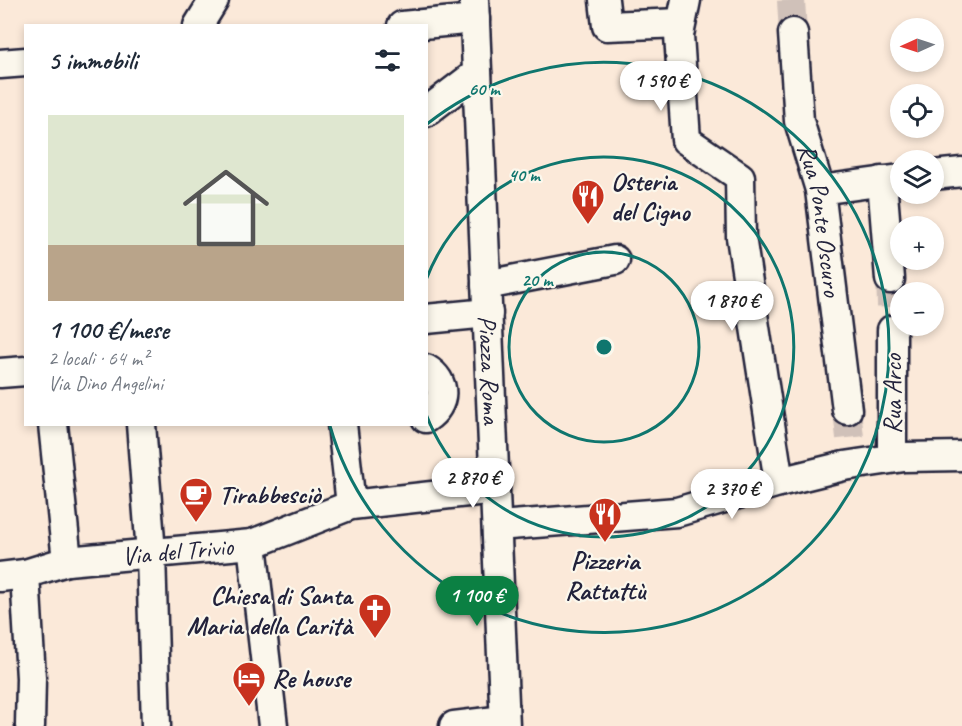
<!DOCTYPE html>
<html lang="it">
<meta charset="utf-8">
<style>
:root{--surface:#fff;--page:#f6f6f7;--text:#1f2937;--muted:#747a83;--line:#e0e1e3;--accent:#0b8043}
body{margin:0;font-family:Caveat,sans-serif;background:var(--page);color:var(--text);height:100vh;display:flex;flex-direction:column;font-size:22px;white-space:nowrap}
*{box-sizing:border-box;margin:0}
p{font-size:20px;color:var(--muted)}
.icon{flex:none;width:33px;height:33px;fill:none;stroke:currentColor;stroke-width:2;stroke-linecap:round;stroke-linejoin:round}
.map{position:relative;flex:1;overflow:hidden}
.side{position:absolute;left:24px;top:24px;width:404px;height:402px;display:flex;flex-direction:column;background:var(--surface);border-radius:0px;box-shadow:0 3px 9px #0003}
.side>*{flex:none}
.needle{width:39px;rotate:267deg}
.buttons{position:absolute;left:890px;top:18px;display:grid;gap:12px}
.buttons a{display:grid;place-items:center;width:54px;height:54px;border-radius:50%;background:var(--surface);box-shadow:0 3px 9px #0003;font-size:30px}
.price{position:absolute;translate:-50% -51px;padding:0 14px;border-radius:21px;background:#fff;color:#222;font-size:20px;line-height:39px;filter:drop-shadow(0 2px 3px #0008)}
.price::after{content:'';position:absolute;left:50%;top:36px;width:18px;height:14px;margin-left:-9px;background:inherit;clip-path:polygon(0 0,100% 0,50% 100%)}
.price.active{background:var(--accent);color:#fff}
ul{padding:0;list-style:none}
li{display:grid;align-content:center;gap:12px;height:318px;padding:0 24px}
li+li{border-top:2px solid var(--line)}
li span{display:grid;place-items:center;height:186px;border-radius:0px;color:#555}
li>.icon{margin-inline-start:auto}
span .icon{width:108px;height:108px;fill:#fffc;stroke-width:1}
li b{font-size:26px}
h2{display:flex;justify-content:space-between;align-items:center;height:72px;padding:0 24px;font-size:26px}
.map>svg:first-child{display:block}
.lines{fill:none;stroke-linecap:round;stroke-linejoin:round}
.street-tunnel{stroke:#d0c1b9;stroke-width:28;stroke-dasharray:28 14;stroke-linecap:butt}
.street-casing{stroke:#22223b;stroke-width:33}
.street{stroke:#fbf7ec;stroke-width:28}
.ring{fill:none;stroke:#0f766e;stroke-width:3}
.labels{text-anchor:middle;dominant-baseline:central;stroke-width:4.5;stroke-linejoin:round;paint-order:stroke}
.poi-label{font-size:26px;font-weight:bold;fill:#22223b;stroke:#fbf7ec;text-anchor:start}
.street-label{font-size:26px;fill:#22223b;stroke:#fbf7ec}
.centre{fill:#0f766e;stroke:#fbf7ec;stroke-width:3}
.ring-label{font-size:18px;text-anchor:middle;font-weight:bold;fill:#0f766e;stroke:#fbf7ec;stroke-width:4.5;stroke-linejoin:round;paint-order:stroke}
</style>
<div class="map">
<svg width="962" height="726" viewBox="0 0 962 726">
<rect width="100%" height="100%" fill="#fbe9d9"/>
<filter id="ink" filterUnits="userSpaceOnUse"><feTurbulence type="fractalNoise" baseFrequency=".0167" numOctaves="2"/><feDisplacementMap in="SourceGraphic" scale="12" xChannelSelector="R" yChannelSelector="G"/><feConvolveMatrix kernelMatrix="1 2 1 2 8 2 1 2 1" color-interpolation-filters="sRGB"/></filter>
<g filter="url(#ink)">
<g class="lines">
<!-- street-tunnel -->
<g class="street-tunnel">
<polyline points="791,0 793,33"/>
<polyline points="890,279 892,330"/>
<polyline points="847,410 852,456"/>
</g>
<defs>
<g id="street">
<path id="s1" d="M 474,0 L 505,726"/>
<polyline points="604,0 607,26 681,23"/>
<polyline points="686,0 679,35 686,140 740,177 741,237 779,482"/>
<polyline points="198,26 214,0"/>
<polyline points="402,26 475,19"/>
<path id="s2" d="M 793,33 L 799,121 L 820,190 L 847,410"/>
<polyline points="0,64 26,62"/>
<polyline points="426,112 477,73"/>
<polyline points="933,175 962,172"/>
<polyline points="882,181 890,279"/>
<polyline points="820,190 900,179"/>
<polyline points="486,285 615,260"/>
<polyline points="426,319 488,313"/>
<polyline points="892,330 892,458"/>
<path d="M 426,369 C 447,381 446,405 426,418"/>
<polyline points="0,373 26,371"/>
<polyline points="53,424 67,561"/>
<polyline points="141,424 151,553 156,726"/>
<polyline points="342,424 351,505"/>
<polyline points="497,526 677,512 779,482 844,466 904,457 962,456"/>
<polyline points="252,544 273,726"/>
<polyline points="25,574 31,678 30,726"/>
<path id="s3" d="M 0,577 L 25,574 L 67,561 L 252,544 L 351,505 L 495,489"/>
<polyline points="454,726 504,720"/>
</g>
</defs>
<!-- street casing -->
<use href="#street" class="street-casing"/>
<!-- street -->
<use href="#street" class="street"/>
</g>
</g>
<!-- distance rings -->
<g class="ring">
<circle cx="604" cy="347" r="95"/>
<path d="M426 280A190 190 0 1 1 426 414"/>
<path d="M427 124A285 285 0 1 1 330 426"/>
</g>
<!-- icons -->
<defs>
<symbol id="restaurant-pin" viewBox="-11 -11 22 30"><path d="M0 17L-7.5 6A9.5 9.5 0 1 1 7.5 6Z" fill="#c8321e" stroke="#fbf7ec"/><path d="M-5-6h1v4h1v-4h1v4h1v-4h1v5L-1.5 .5V6h-2V.5L-5-1ZM5-6V6H3V1.5H1.5Q1.5-4 5-6Z" fill="#fff"/></symbol>
<symbol id="cafe-pin" viewBox="-11 -11 22 30"><path d="M0 17L-7.5 6A9.5 9.5 0 1 1 7.5 6Z" fill="#c8321e" stroke="#fbf7ec"/><path d="M-5.5-4.5H6V0H3Q3 3.5 0 3.5H-2.5Q-5.5 3.5-5.5 0ZM3-3.2v2h1.7v-2ZM-6 4.5H4V6H-6Z" fill="#fff"/></symbol>
<symbol id="church-pin" viewBox="-11 -11 22 30"><path d="M0 17L-7.5 6A9.5 9.5 0 1 1 7.5 6Z" fill="#c8321e" stroke="#fbf7ec"/><path d="M-1.2-6h2.4v3.5h3.3v2.4h-3.3V6h-2.4V-.1h-3.3v-2.4h3.3Z" fill="#fff"/></symbol>
<symbol id="hotel-pin" viewBox="-11 -11 22 30"><path d="M0 17L-7.5 6A9.5 9.5 0 1 1 7.5 6Z" fill="#c8321e" stroke="#fbf7ec"/><path d="M-6-4.5h1.5V1H6V5H4.5V3h-9V5H-6ZM-4 0a1.8 1.8 0 1 1 3.6 0ZM.5 0V-2.5h3Q6-2.5 6 0Z" fill="#fff"/></symbol>
</defs>
<g fill-rule="evenodd">
<use href="#restaurant-pin" x="569" y="177" width="38" height="52"/>
<use href="#cafe-pin" x="177" y="475" width="38" height="52"/>
<use href="#restaurant-pin" x="586" y="495" width="38" height="52"/>
<use href="#church-pin" x="356" y="591" width="38" height="52"/>
<use href="#hotel-pin" x="230" y="659" width="38" height="52"/>
</g>
<g class="labels">
<!-- poi labels -->
<g class="poi-label">
<text x="611" y="181">Osteria<tspan x="611" dy="30">del Cigno</tspan></text>
<text x="219" y="494">Tirabbesciò</text>
<text x="605" y="560" text-anchor="middle">Pizzeria<tspan x="605" dy="30">Rattattù</tspan></text>
<text x="352" y="595" text-anchor="end">Chiesa di Santa<tspan x="352" dy="30">Maria della Carità</tspan></text>
<text x="272" y="678">Re house</text>
</g>
<!-- street labels -->
<g class="street-label">
<text stroke="none"><textPath href="#s2" startOffset="190">Rua Ponte Oscuro</textPath></text>
<text stroke="none"><textPath href="#s1" startOffset="370">Piazza Roma</textPath></text>
<text transform="translate(892 394) rotate(-90)">Rua Arco</text>
<text stroke="none"><textPath href="#s3" startOffset="180">Via del Trivio</textPath></text>
</g>
</g>
<circle cx="604" cy="347" r="9" class="centre"/>
<g class="ring-label">
<text x="484" y="95">60 m</text>
<text x="524" y="181">40 m</text>
<text x="537" y="286">20 m</text>
</g>
</svg>
<div class="buttons">
<a><svg class="needle" viewBox="-14 -14 28 28"><path d="M0-13l5 13h-10z" fill="#e53935"/><path d="M0 13l5-13h-10z" fill="#747a83"/></svg></a>
<a><svg class="icon" aria-label="locate" viewBox="0 0 24 24"><circle cx="12" cy="12" r="6"/><path d="M12 2v4M12 18v4M2 12h4M18 12h4"/></svg></a>
<a><svg class="icon" aria-label="layers" viewBox="0 0 24 24"><path d="M12 4l9 5-9 5-9-5zM3 14l9 5 9-5"/></svg></a>
<a>+</a>
<a>−</a>
</div>
<b class="price" style="left:661px;top:112px">1 590 €</b>
<b class="price" style="left:732px;top:332px">1 870 €</b>
<b class="price" style="left:473px;top:509px">2 870 €</b>
<b class="price" style="left:732px;top:520px">2 370 €</b>
<b class="price active" style="left:477px;top:627px">1 100 €</b>
<section class="side">
<h2>5 immobili<svg class="icon" aria-label="filters" viewBox="0 0 24 24"><path d="M4 7h16M4 17h16"/><circle cx="9" cy="7" r="2"/><circle cx="15" cy="17" r="2"/></svg></h2>
<ul>
<li><span style="background:linear-gradient(#dfe7d0 70%,#b9a48a 0)"><svg class="icon" aria-label="home" viewBox="0 0 24 24"><path d="M3 11l9-7 9 7M6 9v11h12V9"/></svg></span><div><b>1 100 €/mese</b><p>2 locali · 64 m²</p><p>Via Dino Angelini</p></div></li>
</ul>
</section>
</div>
